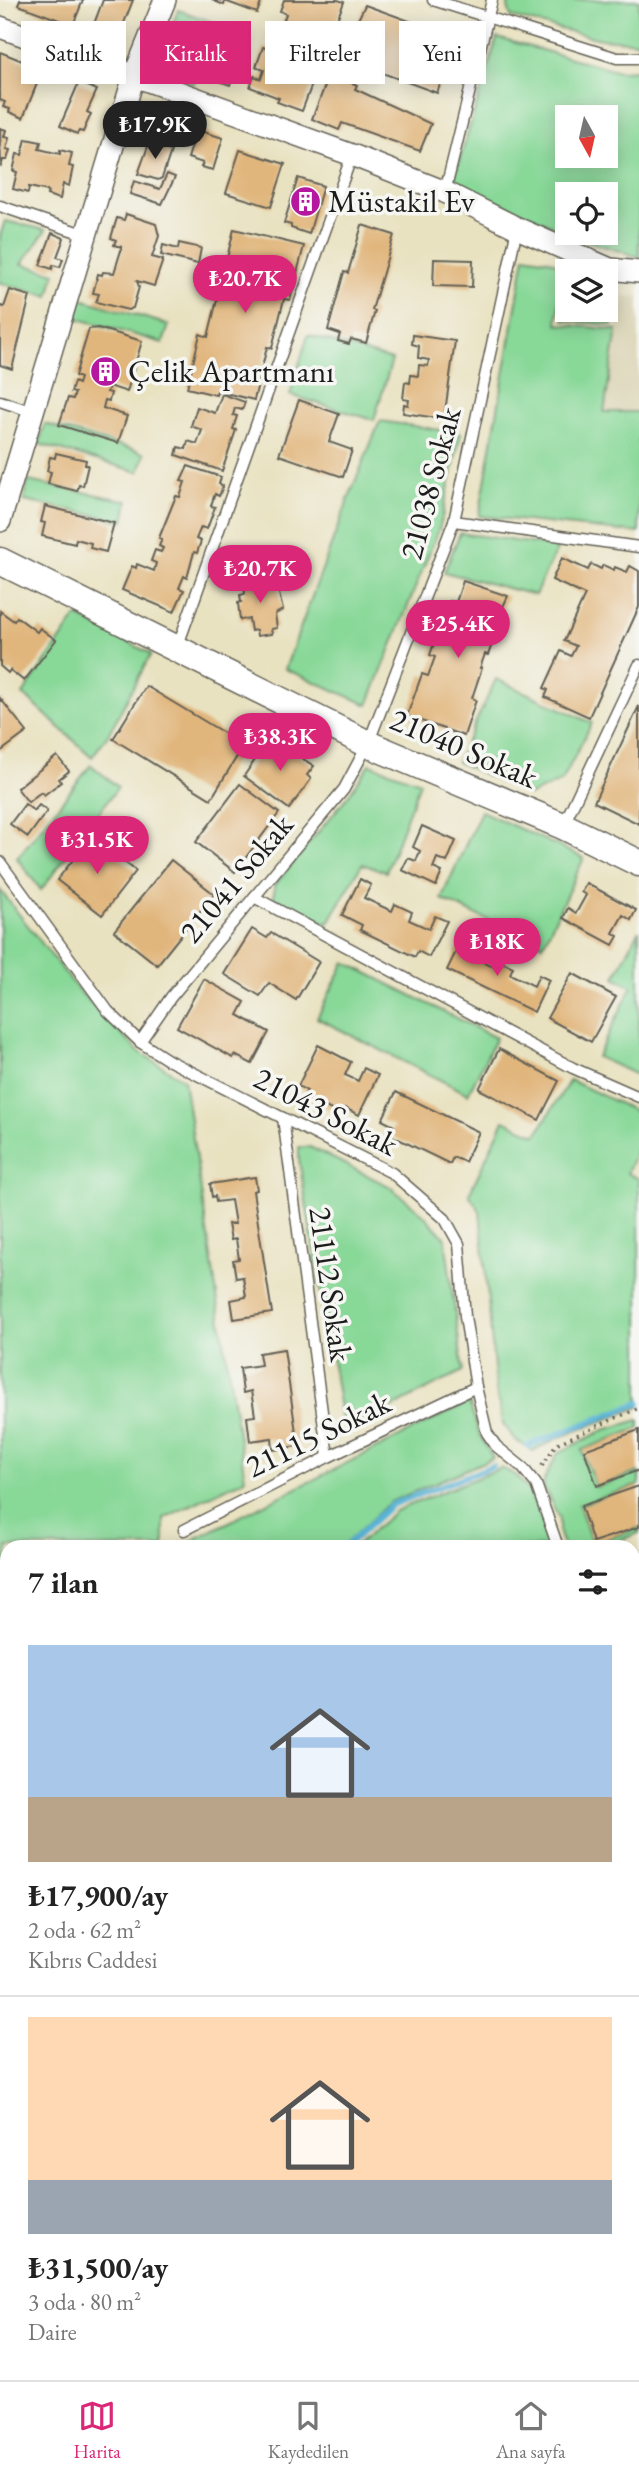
<!DOCTYPE html>
<html lang="tr">
<meta charset="utf-8">
<style>
:root{--surface:#fff;--page:#f2f2f2;--text:#222;--muted:#767676;--line:#e0e0e0;--accent:#db2777}
body{margin:0;font-family:"EB Garamond",serif;background:var(--page);color:var(--text);height:100vh;display:flex;flex-direction:column;font-size:26px;white-space:nowrap}
*{box-sizing:border-box;margin:0}
p{font-size:23px;color:var(--muted)}
.icon{flex:none;width:38px;height:38px;fill:none;stroke:currentColor;stroke-width:2;stroke-linecap:round;stroke-linejoin:round}
.map{position:relative;flex:1;overflow:hidden}
.side{position:absolute;left:0px;top:1540px;width:640px;height:840px;display:flex;flex-direction:column;background:var(--surface);border-radius:21px 21px 0 0;box-shadow:0 4px 18px #0003}
.side>*{flex:none}
.hud{position:absolute;left:21px;top:21px;width:598px;height:63px;display:flex;gap:14px}
.needle{width:46px;rotate:172deg}
.tools{position:absolute;left:555px;top:105px;display:grid;gap:14px}
.tools a{display:grid;place-items:center;width:63px;height:63px;border-radius:0px;background:var(--surface);box-shadow:0 4px 18px #0003;font-size:35px}
.price{position:absolute;translate:-50% -60px;padding:0 16px;border-radius:24px;background:var(--accent);color:#fff;font-size:23px;line-height:46px;filter:drop-shadow(0 2px 4px #0008)}
.price::after{content:'';position:absolute;left:50%;top:42px;width:21px;height:16px;margin-left:-10px;background:inherit;clip-path:polygon(0 0,100% 0,50% 100%)}
.price.current{background:#222;color:#fff}
ul{padding:0;list-style:none}
li{display:grid;align-content:center;gap:14px;height:371px;padding:0 28px}
li+li{border-top:2px solid var(--line)}
li span{display:grid;place-items:center;height:217px;border-radius:0px;color:#555}
li>.icon{margin-inline-start:auto}
span .icon{width:126px;height:126px;fill:#fffc;stroke-width:1}
li b{font-size:30px}
h2{display:flex;justify-content:space-between;align-items:center;height:84px;padding:0 28px;font-size:30px}
.pill{padding:0 24px;border-radius:0px;background:var(--surface);box-shadow:0 4px 18px #0003;font-size:24px;line-height:63px}
.pill.current{background:var(--accent);color:#fff}
.menu{display:flex;justify-content:space-around;align-items:center;height:98px;border-top:2px solid var(--line);background:var(--surface);font-size:19px;color:var(--muted)}
.menu a{display:grid;justify-items:center;gap:4px}
.menu .current{color:var(--accent)}
.map>svg:first-child{display:block}
.built{fill:#dad4b4}
.green{fill:#88d898;stroke:#527a5a;stroke-width:2;fill-rule:evenodd}
.lines{fill:none;stroke-linecap:round;stroke-linejoin:round}
.stream{stroke:#59b3d7;stroke-width:6}
.building{fill:#e1b67d}
.service-casing{stroke:#646156;stroke-width:13}
.minor-casing{stroke:#646156;stroke-width:24}
.tertiary-casing{stroke:#646156;stroke-width:29}
.secondary-casing{stroke:#646156;stroke-width:31}
.path{stroke:#646156;stroke-width:3.5;stroke-dasharray:2 5;stroke-linecap:butt}
.service{stroke:#fff;stroke-width:10}
.minor{stroke:#fff;stroke-width:21}
.tertiary{stroke:#fff;stroke-width:26}
.secondary{stroke:#fff;stroke-width:28}
.labels{text-anchor:middle;dominant-baseline:central;stroke-width:7;stroke-linejoin:round;paint-order:stroke}
.poi-label{font-size:32px;fill:#1c1c1c;stroke:#f6f6f2;text-anchor:start}
.street-label{font-size:32px;fill:#1c1c1c;stroke:#f6f6f2}
</style>
<div class="map">
<svg width="639" height="2380" viewBox="0 0 639 2380">
<rect width="100%" height="100%" fill="#f6f6f2"/>
<filter id="ink" filterUnits="userSpaceOnUse"><feTurbulence type="fractalNoise" baseFrequency=".0143" numOctaves="2"/><feDisplacementMap in="SourceGraphic" scale="14" xChannelSelector="R" yChannelSelector="G"/><feConvolveMatrix kernelMatrix="1 2 1 2 8 2 1 2 1" color-interpolation-filters="sRGB"/></filter>
<filter id="wash" filterUnits="userSpaceOnUse"><feTurbulence type="fractalNoise" baseFrequency=".00686" numOctaves="4" result="noise"/><feDisplacementMap in="SourceGraphic" scale="28" xChannelSelector="R" yChannelSelector="G"/><feGaussianBlur stdDeviation="1.57" result="paint"/><feColorMatrix in="noise" values="0 0 0 0 0 0 0 0 0 0 0 0 0 0 0 0 0 1.4 0 .05"/><feComposite in="paint" operator="in"/></filter>
<g filter="url(#wash)">
<rect width="100%" height="100%" fill="#e9e2c1"/>
<!-- built -->
<polygon class="built" points="639,296 639,412 604,412 623,297"/>
<!-- green -->
<g class="green">
<polygon points="509,0 639,0 639,42 601,39 511,17 508,7"/>
<polygon points="178,10 216,23 194,84 156,71"/>
<path d="M 497,38 L 619,71 L 639,70 L 639,257 L 584,240 L 453,182 ZM 567,117 L 606,117 L 606,156 L 567,156 ZM 567,194 L 606,194 L 606,233 L 567,233 Z"/>
<polygon points="5,221 46,230 22,264 55,273 49,296 0,283 0,236"/>
<polygon points="525,256 549,260 563,266 557,324 617,330 604,412 639,412 639,533 479,516"/>
<polygon points="606,288 616,290 612,325 564,320 567,289 567,310 606,310"/>
<polygon points="81,299 169,325 163,343 76,318"/>
<polygon points="308,335 392,360 374,420 290,395"/>
<polygon points="380,421 461,433 440,526 368,705 285,669 351,492"/>
<polygon points="45,424 145,453 139,472 39,444"/>
<polygon points="28,481 128,501 124,521 24,501"/>
<polygon points="460,533 558,547 535,595 444,572"/>
<polygon points="77,616 151,654 109,733 92,757 23,694"/>
<polygon points="496,679 592,723 562,781 530,795 457,762"/>
<polygon points="370,764 420,782 386,872 362,864 328,924 274,898 274,886 348,796"/>
<polygon points="91,765 118,787 41,890 17,858"/>
<polygon points="481,811 584,858 543,945 441,899"/>
<polygon points="0,890 80,992 138,1051 184,1080 245,1479 164,1518 164,1547 7,1547 7,1692 0,1692"/>
<polygon points="639,930 639,1076 597,1057 632,987 615,977"/>
<polygon points="345,962 496,1038 468,1094 317,1018"/>
<polygon points="570,1080 639,1113 639,1145 627,1173 639,1179 639,1407 560,1437 533,1451 515,1440 503,1424 496,1390 480,1211 469,1194 504,1120 536,1135"/>
<polygon points="299,1147 310,1147 389,1186 423,1214 445,1238 463,1371 356,1426 342,1421 299,1160"/>
<polygon points="469,1402 480,1436 493,1458 390,1502 342,1547 179,1547"/>
<polygon points="639,1420 639,1428 582,1450 596,1487 639,1472 639,1485 579,1505 592,1544 639,1528 639,1533 601,1547 564,1547 559,1534 559,1518 544,1488 544,1480 558,1453 604,1430"/>
<polygon points="501,1468 516,1475 529,1491 554,1547 355,1547 395,1511"/>
<polygon points="634,1647 639,1649 639,1748 634,1733"/>
<polygon points="7,1700 7,1877 0,1874 0,1701"/>
<polygon points="0,1937 7,1940 7,2108 0,2099"/>
<polygon points="0,2130 7,2136 7,2373 22,2373 30,2380 0,2380"/>
<polygon points="466,2373 554,2373 553,2380 473,2380"/>
</g>
<g class="lines">
<!-- stream -->
<g class="stream">
<polyline points="528,1446 639,1403"/>
<polyline points="345,1547 391,1505 493,1466"/>
<polyline points="0,1697 7,1696"/>
</g>
</g>
<g id="blocks">
<!-- building -->
<g class="building">
<polygon points="20,0 83,0 73,25 18,5"/>
<polygon points="103,0 133,0 117,41 91,32"/>
<polygon points="212,0 262,0 257,13 225,1 224,5"/>
<polygon points="284,0 338,0 344,2 330,37 306,27 304,33 297,30 295,36 280,30 286,14 280,11"/>
<polygon points="365,5 457,38 437,93 363,66 366,57 349,51 356,34 352,32"/>
<polygon points="227,38 244,44 238,61 242,62 239,69 236,68 230,85 210,78 206,69 216,40 225,43"/>
<polygon points="263,47 318,68 302,111 277,102 279,98 250,87 254,76 261,79 264,70 256,67"/>
<polygon points="0,52 43,69 23,118 9,112 10,109 3,107 5,102 0,100"/>
<polygon points="335,76 357,85 355,89 431,124 420,151 342,123 339,130 312,119 328,78 333,80"/>
<polygon points="79,82 97,90 87,112 91,114 83,132 79,131 77,134 60,126"/>
<polygon points="176,106 197,112 189,138 176,134 178,128 169,125"/>
<polygon points="0,128 6,130 4,137 9,138 6,149 10,150 7,160 3,160 1,167"/>
<polygon points="197,130 223,138 213,170 201,167 203,163 188,158"/>
<polygon points="151,138 164,143 163,149 171,151 162,178 158,180 138,174"/>
<polygon points="26,139 41,142 39,149 60,154 60,150 72,153 69,166 73,167 69,186 63,184 60,199 47,195 48,191 29,187 28,193 13,189 17,172 13,171 17,154 22,155"/>
<polygon points="240,150 285,164 271,207 226,193"/>
<polygon points="167,174 175,177 162,204 130,194 134,181 160,189"/>
<polygon points="298,178 323,186 309,234 291,228 291,225 284,223"/>
<polygon points="126,214 156,224 159,236 152,257 163,260 154,286 137,281 139,287 133,308 128,310 96,302 99,294 93,293 98,274 102,275 103,272 114,273 122,247 114,245 116,240 111,238 117,218 124,220"/>
<polygon points="362,225 394,235 372,310 375,311 366,343 351,339 349,344 338,341 340,334 328,330 344,272 348,273"/>
<polygon points="234,229 304,246 290,300 284,299 272,348 267,347 254,400 217,391 216,395 187,388 200,334 208,337"/>
<polygon points="52,233 64,238 57,257 63,259 60,267 53,265 52,269 40,265"/>
<polygon points="179,243 201,248 198,264 161,255 163,245 178,249"/>
<polygon points="434,259 473,260 472,287 433,286"/>
<polygon points="10,290 30,296 12,369 0,365 0,309 1,306 4,307"/>
<polygon points="98,328 142,341 127,392 109,386 107,392 111,393 109,401 105,400 103,408 127,416 118,443 59,425 68,398 73,399 75,393 71,392 74,382 78,384 80,378 75,376 89,329"/>
<polygon points="413,335 455,341 444,419 403,413 404,404 408,405 409,400 403,399 405,382 410,383 411,375 418,376 419,365 428,366 429,360 418,358 419,346 412,344"/>
<polygon points="222,394 245,402 242,410 235,408 233,415 237,416 233,429 236,430 222,471 176,455 178,447 186,449 188,441 197,444 202,430 191,426 197,407 215,413"/>
<polygon points="299,400 339,414 329,442 352,450 343,477 279,455"/>
<polygon points="56,453 86,460 85,465 88,465 83,486 79,485 77,491 48,484 51,472 47,471 50,457 55,458"/>
<polygon points="188,466 221,477 219,484 223,486 219,496 215,494 213,499 211,506 215,507 207,529 201,527 196,539 201,541 197,553 194,552 187,578 184,576 179,588 184,590 174,612 122,590 132,566 136,568 137,564 154,571 156,563 151,561 155,550 161,552 163,548 159,546 162,539 159,538 176,496 180,497 185,482 181,481"/>
<polygon points="45,506 114,523 106,552 90,548 91,543 76,539 75,544 42,536 45,523 41,522"/>
<polygon points="562,558 588,570 591,564 601,569 603,565 614,570 615,567 627,572 630,566 639,571 639,607 589,717 545,697 548,690 544,688 561,651 571,656 576,646 564,641 585,595 552,580"/>
<polygon points="259,574 261,583 276,581 283,610 275,614 277,628 271,629 272,634 257,636 256,630 251,631 249,619 240,620 238,603 241,602 240,595 245,594 243,577"/>
<polygon points="463,581 508,596 495,624 499,625 488,655 485,654 480,668 482,668 472,698 476,700 464,736 407,716 422,674 428,676 435,657 430,655 438,632 444,634 450,615 446,613 450,601 456,602"/>
<polygon points="0,611 14,621 17,617 37,632 40,628 56,640 24,681 10,670 8,673 0,666"/>
<polygon points="146,686 244,745 211,799 113,739"/>
<polygon points="0,698 27,732 0,752"/>
<polygon points="639,706 639,824 594,802"/>
<polygon points="270,738 314,766 307,775 311,779 289,809 244,776"/>
<polygon points="57,756 69,771 59,779 61,782 44,795 41,792 28,802 17,788"/>
<polygon points="240,784 279,813 235,872 196,842"/>
<polygon points="25,804 34,811 39,805 47,811 28,837 10,824"/>
<polygon points="422,826 456,841 447,862 437,858 433,868 442,872 436,886 402,870 408,858 416,861 420,851 413,847"/>
<polygon points="92,836 136,871 102,915 57,880"/>
<polygon points="171,860 214,894 157,965 114,931"/>
<polygon points="360,879 371,885 364,898 383,907 392,911 395,904 412,912 409,920 429,929 435,916 447,921 429,957 418,951 415,957 360,930 362,925 342,915"/>
<polygon points="586,883 636,910 631,920 623,915 613,933 618,936 613,945 563,918 568,908 576,913 586,895 581,892"/>
<polygon points="252,929 267,938 271,933 319,962 296,1000 269,983 260,996 224,974"/>
<polygon points="462,939 474,945 469,955 492,966 496,959 513,967 510,974 534,986 539,975 549,980 534,1012 447,970"/>
<polygon points="572,973 616,997 591,1042 547,1018"/>
<polygon points="204,979 245,1002 238,1015 269,1032 252,1064 235,1055 233,1058 177,1027"/>
<polygon points="318,1045 351,1062 345,1075 358,1081 364,1068 378,1075 359,1115 345,1108 341,1115 304,1096 307,1091 298,1086"/>
<polygon points="499,1049 559,1081 539,1120 479,1089"/>
<polygon points="396,1092 479,1132 465,1162 453,1157 450,1164 390,1135 394,1126 382,1120"/>
<polygon points="255,1177 257,1190 253,1191 272,1313 234,1319 231,1300 246,1297 243,1277 236,1278 233,1260 239,1259 236,1239 231,1240 228,1224 235,1224 231,1200 216,1202 215,1196 212,1197 210,1184"/>
<polygon points="284,1349 298,1446 273,1450 272,1438 250,1441 247,1417 255,1416 253,1403 251,1391 243,1393 240,1368 261,1365 259,1353"/>
<polygon points="639,1430 639,1470 597,1486 584,1450"/>
<polygon points="639,1486 639,1527 593,1542 581,1506"/>
<polygon points="635,2051 639,2052 639,2085 634,2085"/>
<polygon points="634,2106 639,2107 639,2147 634,2147"/>
<polygon points="26,2373 81,2373 89,2380 33,2380"/>
</g>
</g>
</g>
<g filter="url(#ink)">
<use href="#blocks" fill-opacity="0" stroke="#646156" stroke-width="2"/>
<g class="lines">
<defs>
<g id="service">
<polyline points="433,0 617,58 639,58"/>
<polyline points="445,192 492,0"/>
<polyline points="0,206 86,235"/>
<polyline points="0,401 33,412"/>
<polyline points="454,521 639,547"/>
<polyline points="177,648 352,155"/>
<polyline points="563,826 639,665"/>
<polyline points="0,862 108,1011 140,1042 168,1060 392,1173 445,1219 459,1244 465,1316 476,1387 487,1433 496,1446 522,1467 536,1484 558,1547"/>
<polyline points="254,897 573,1068 639,1097"/>
<polyline points="140,1042 171,997 344,789 368,744 454,521 517,228"/>
<polyline points="283,1118 328,1457"/>
<polyline points="184,1530 328,1457 476,1387"/>
<polyline points="634,1753 639,1768"/>
<polyline points="634,1827 639,1823"/>
<polyline points="634,1920 639,1922"/>
<polyline points="634,1971 639,1972"/>
<polyline points="634,2097 639,2097"/>
<polyline points="569,2373 569,2380"/>
</g>
<g id="minor">
<polyline points="0,27 352,155 445,192 517,228 610,269 639,272"/>
<polyline points="0,521 134,76 165,0"/>
<polyline points="634,2234 639,2234"/>
<polyline points="135,2380 138,2373"/>
</g>
<g id="tertiary">
<polyline points="0,561 368,744 563,826 639,863"/>
<polyline points="598,2373 602,2380"/>
</g>
<g id="secondary">
<polyline points="0,1891 7,1894"/>
<polyline points="0,1918 7,1921"/>
<polyline points="634,1951 639,1938"/>
</g>
</defs>
<!-- service casing -->
<use href="#service" class="service-casing"/>
<!-- minor casing -->
<use href="#minor" class="minor-casing"/>
<!-- tertiary casing -->
<use href="#tertiary" class="tertiary-casing"/>
<!-- secondary casing -->
<use href="#secondary" class="secondary-casing"/>
<!-- path -->
<polyline class="path" points="542,1466 556,1444 639,1408"/>
<!-- service -->
<use href="#service" class="service"/>
<!-- minor -->
<use href="#minor" class="minor"/>
<!-- tertiary -->
<use href="#tertiary" class="tertiary"/>
<!-- secondary -->
<use href="#secondary" class="secondary"/>
</g>
</g>
<!-- icons -->
<defs>
<symbol id="building-disc" viewBox="-11 -11 22 22"><circle r="9.5" fill="#b5179e" stroke="#f6f6f2"/><path d="M-4-6H4V6H1V3H-1V6H-4ZM-2.5-4.3h1.7v1.8h-1.7ZM.8-4.3h1.7v1.8H.8ZM-2.5-1h1.7V.8h-1.7ZM.8-1h1.7V.8H.8Z" fill="#fff"/></symbol>
</defs>
<g fill-rule="evenodd">
<use href="#building-disc" x="288" y="184" width="35" height="35"/>
<use href="#building-disc" x="88" y="354" width="35" height="35"/>
</g>
<g class="labels">
<!-- poi labels -->
<g class="poi-label">
<text x="328" y="201">Müstakil Ev</text>
<text x="128" y="371">Çelik Apartmanı</text>
</g>
<!-- street labels -->
<g class="street-label">
<text transform="translate(430 483) rotate(-75)">21038 Sokak</text>
<text transform="translate(464 748) rotate(23)">21040 Sokak</text>
<text transform="translate(236 878) rotate(-50)">21041 Sokak</text>
<text transform="translate(326 1111) rotate(27)">21043 Sokak</text>
<text transform="translate(331 1284) rotate(82)">21112 Sokak</text>
<text transform="translate(318 1434) rotate(-26)">21115 Sokak</text>
</g>
</g>
</svg>
<div class="tools">
<a><svg class="needle" viewBox="-14 -14 28 28"><path d="M0-13l5 13h-10z" fill="#e53935"/><path d="M0 13l5-13h-10z" fill="#767676"/></svg></a>
<a><svg class="icon" aria-label="locate" viewBox="0 0 24 24"><circle cx="12" cy="12" r="6"/><path d="M12 2v4M12 18v4M2 12h4M18 12h4"/></svg></a>
<a><svg class="icon" aria-label="layers" viewBox="0 0 24 24"><path d="M12 4l9 5-9 5-9-5zM3 14l9 5 9-5"/></svg></a>
</div>
<b class="price current" style="left:155px;top:161px">₺17.9K</b>
<b class="price" style="left:245px;top:315px">₺20.7K</b>
<b class="price" style="left:260px;top:605px">₺20.7K</b>
<b class="price" style="left:458px;top:660px">₺25.4K</b>
<b class="price" style="left:280px;top:773px">₺38.3K</b>
<b class="price" style="left:97px;top:876px">₺31.5K</b>
<b class="price" style="left:497px;top:978px">₺18K</b>
<div class="hud">
<a class="pill">Satılık</a>
<a class="pill current">Kiralık</a>
<a class="pill">Filtreler</a>
<a class="pill">Yeni</a>
</div>
<section class="side">
<h2>7 ilan<svg class="icon" aria-label="filters" viewBox="0 0 24 24"><path d="M4 7h16M4 17h16"/><circle cx="9" cy="7" r="2"/><circle cx="15" cy="17" r="2"/></svg></h2>
<ul>
<li><span style="background:linear-gradient(#a9c7e8 70%,#b9a48a 0)"><svg class="icon" aria-label="home" viewBox="0 0 24 24"><path d="M3 11l9-7 9 7M6 9v11h12V9"/></svg></span><div><b>₺17,900/ay</b><p>2 oda · 62 m²</p><p>Kıbrıs Caddesi</p></div></li>
<li><span style="background:linear-gradient(#ffd9b3 75%,#9aa5b1 0)"><svg class="icon" aria-label="home" viewBox="0 0 24 24"><path d="M3 11l9-7 9 7M6 9v11h12V9"/></svg></span><div><b>₺31,500/ay</b><p>3 oda · 80 m²</p><p>Daire</p></div></li>
</ul>
</section>
</div>
<nav class="menu">
<a class="current"><svg class="icon" aria-label="map" viewBox="0 0 24 24"><path d="M3 6l6-2 6 2 6-2v14l-6 2-6-2-6 2zM9 4v14M15 6v14"/></svg>Harita</a>
<a><svg class="icon" aria-label="saved" viewBox="0 0 24 24"><path d="M7 4h10v16l-5-4-5 4z"/></svg>Kaydedilen</a>
<a><svg class="icon" aria-label="home" viewBox="0 0 24 24"><path d="M3 11l9-7 9 7M6 9v11h12V9"/></svg>Ana sayfa</a>
</nav>
